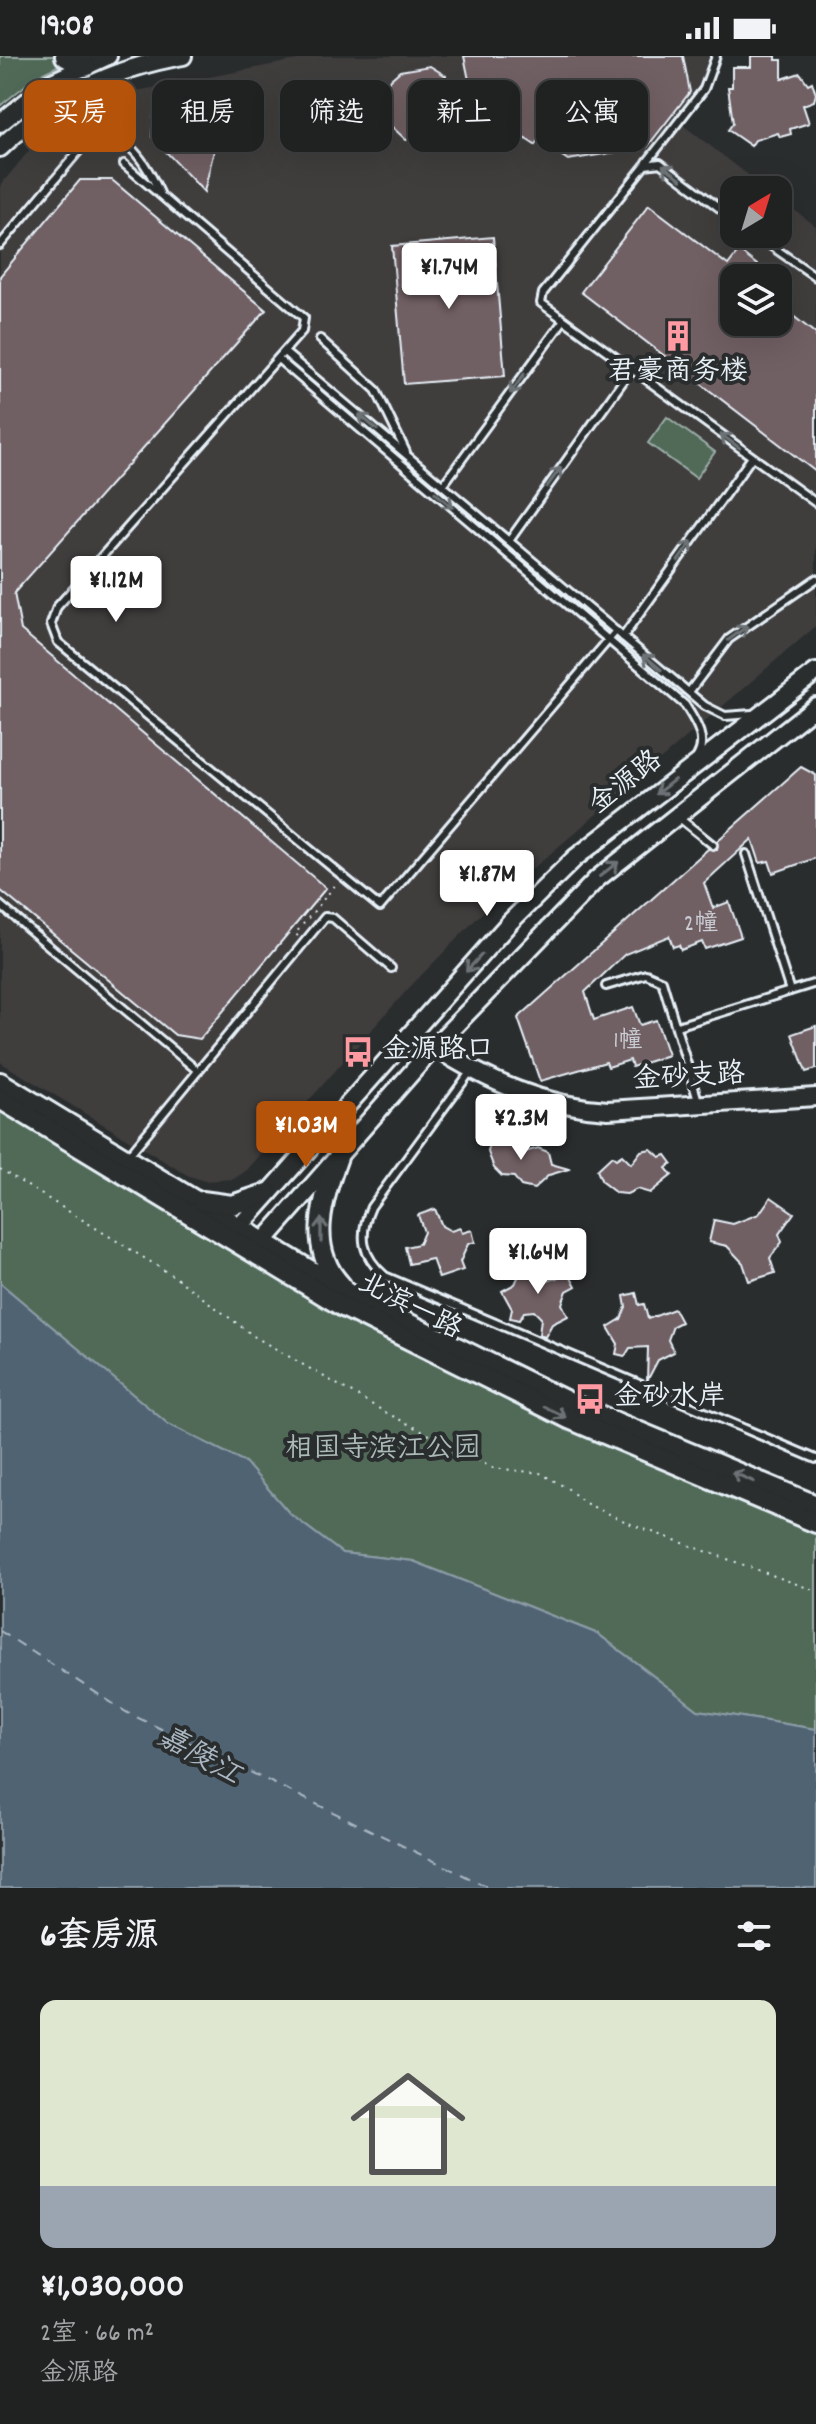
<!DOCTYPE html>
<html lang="zh">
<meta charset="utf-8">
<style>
:root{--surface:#202222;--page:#2d2f2f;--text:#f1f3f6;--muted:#a2a4a5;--line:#3d3f40;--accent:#b45309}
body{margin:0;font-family:Dekko,"LXGW WenKai TC",sans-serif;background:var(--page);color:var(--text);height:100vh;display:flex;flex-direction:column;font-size:30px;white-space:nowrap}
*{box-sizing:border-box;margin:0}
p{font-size:26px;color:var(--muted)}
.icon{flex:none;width:44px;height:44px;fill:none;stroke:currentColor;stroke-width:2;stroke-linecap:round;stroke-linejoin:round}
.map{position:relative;height:1832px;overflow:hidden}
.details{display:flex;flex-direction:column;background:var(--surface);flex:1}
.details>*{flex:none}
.guide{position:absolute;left:24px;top:24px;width:768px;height:72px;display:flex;gap:16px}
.needle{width:52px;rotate:38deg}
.buttons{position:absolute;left:720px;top:120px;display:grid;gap:16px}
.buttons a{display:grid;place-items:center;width:72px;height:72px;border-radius:16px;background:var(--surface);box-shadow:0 8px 32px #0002,0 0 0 2px var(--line);font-size:40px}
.price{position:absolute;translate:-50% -68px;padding:0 18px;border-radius:8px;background:#fff;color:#222;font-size:26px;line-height:52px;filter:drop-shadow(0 2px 4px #0008)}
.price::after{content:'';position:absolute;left:50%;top:48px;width:24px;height:18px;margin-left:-12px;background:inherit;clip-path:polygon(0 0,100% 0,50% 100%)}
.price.current{background:var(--accent);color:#fff}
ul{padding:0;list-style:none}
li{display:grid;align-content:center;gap:16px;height:424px;padding:0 40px}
li span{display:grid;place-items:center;height:248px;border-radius:16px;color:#555}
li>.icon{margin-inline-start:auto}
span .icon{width:144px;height:144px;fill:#fffc;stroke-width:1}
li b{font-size:34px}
h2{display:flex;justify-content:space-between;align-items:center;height:96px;padding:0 40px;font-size:34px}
.chip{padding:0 28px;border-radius:16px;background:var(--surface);box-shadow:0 8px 32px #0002,0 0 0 2px var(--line);font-size:28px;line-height:72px}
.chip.current{background:var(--accent);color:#fff}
.status{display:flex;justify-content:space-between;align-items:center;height:56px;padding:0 40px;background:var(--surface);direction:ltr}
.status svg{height:22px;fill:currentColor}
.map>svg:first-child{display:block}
.built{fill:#3f3c3e;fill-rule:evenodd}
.green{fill:#516a58;stroke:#9caea8;stroke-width:2}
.water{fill:#506373;stroke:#8d9ca8;stroke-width:2}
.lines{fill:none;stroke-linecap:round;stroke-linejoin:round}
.ferry{stroke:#abb8c3;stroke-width:2;stroke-dasharray:10 8;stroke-linecap:butt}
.building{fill:#705e64;stroke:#e8f1f8;stroke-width:2}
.lane-casing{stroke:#e8f1f8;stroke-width:12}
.secondary-casing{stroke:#e8f1f8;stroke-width:22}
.primary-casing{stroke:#e8f1f8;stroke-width:24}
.highway-casing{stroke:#e8f1f8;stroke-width:26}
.path{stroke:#e8f1f8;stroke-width:2;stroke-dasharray:2 6;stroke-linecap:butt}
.lane{stroke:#2a2d2e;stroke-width:6}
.secondary{stroke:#2a2d2e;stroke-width:16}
.primary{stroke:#2a2d2e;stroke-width:18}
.highway{stroke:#2a2d2e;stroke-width:20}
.oneway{stroke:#6c7275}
.labels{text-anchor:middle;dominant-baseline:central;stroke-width:8;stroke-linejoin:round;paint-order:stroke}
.number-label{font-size:24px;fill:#caccd3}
.poi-label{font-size:28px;fill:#e8f1f8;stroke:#2a2d2e;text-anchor:start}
.street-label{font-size:28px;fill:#e8f1f8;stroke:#2a2d2e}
.park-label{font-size:28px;fill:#acbbb8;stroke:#2a2d2e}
.water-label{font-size:30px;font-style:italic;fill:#abb8c3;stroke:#2a2d2e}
</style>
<div class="status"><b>19:08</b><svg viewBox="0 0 49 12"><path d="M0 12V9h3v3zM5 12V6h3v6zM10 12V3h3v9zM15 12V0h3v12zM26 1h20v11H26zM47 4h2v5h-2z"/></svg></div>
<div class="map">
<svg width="816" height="1832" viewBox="0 0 816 1832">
<rect width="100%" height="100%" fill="#2a2d2e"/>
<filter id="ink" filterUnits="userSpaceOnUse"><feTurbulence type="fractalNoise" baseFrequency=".0125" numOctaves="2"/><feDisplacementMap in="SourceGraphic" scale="16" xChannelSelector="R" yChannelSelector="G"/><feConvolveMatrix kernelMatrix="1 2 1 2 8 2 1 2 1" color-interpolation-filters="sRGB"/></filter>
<g filter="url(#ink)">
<!-- built -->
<path class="built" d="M 318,0 L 709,0 L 701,29 L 675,63 L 768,134 L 734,134 L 734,178 L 778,178 L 778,142 L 816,170 L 816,570 L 486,853 L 408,933 L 247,1114 L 234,1123 L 204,1125 L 187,1119 L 0,1006 L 0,130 L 36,86 L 75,58 L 115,39 ZM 734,222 L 778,222 L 778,266 L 734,266 Z"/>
<!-- green -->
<g class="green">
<polygon points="0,0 78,0 37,20 0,50"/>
<polygon points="667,361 715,396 696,422 648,387"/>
<polygon points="0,1054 248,1206 335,1255 816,1474 816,1673 698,1654 598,1578 413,1505 342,1497 290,1458 245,1406 168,1368 0,1227"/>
</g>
<!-- water -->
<polygon class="water" points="0,1227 168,1368 245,1406 290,1458 342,1497 413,1505 598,1578 698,1654 816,1673 816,1832 0,1832"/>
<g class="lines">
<!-- ferry -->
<polyline class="ferry" points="0,1575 126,1656 490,1832"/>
</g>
<!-- building -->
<g class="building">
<polygon points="464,0 683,0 690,36 647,91 568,104 538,84 535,89 496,63 500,58 472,39"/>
<polygon points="751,0 776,0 776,4 782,4 782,23 800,17 808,28 812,26 816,38 814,45 803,49 809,67 790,73 791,78 780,81 778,77 755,84 751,90 728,74 733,67 728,31 732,31 732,11 751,11"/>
<polygon points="430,10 446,20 457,62 444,79 406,84 390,69 383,30 400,15"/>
<polygon points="226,45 204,136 152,81 154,58"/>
<polygon points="80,124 112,124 266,254 14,537 21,574 326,832 200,983 175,979 0,834 0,220"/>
<polygon points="649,149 728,209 739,195 774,222 734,222 734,266 778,266 778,248 816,278 816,416 581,236"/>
<polygon points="493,181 505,320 404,328 392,190"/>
<polygon points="801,711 816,719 816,802 773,817 769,805 760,807 752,783 704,827 713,852 729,846 741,881 705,893 702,886 681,894 679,889 673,891 669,880 625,898 585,936 594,964 633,951 640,969 656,964 668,999 632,1011 630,1004 608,1011 606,1006 540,1025 518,962 708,793 717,793 717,785"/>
<polygon points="816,970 816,1013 806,1016 792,978"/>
<polygon points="511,1080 520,1085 522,1097 538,1092 548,1096 551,1108 569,1113 549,1119 534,1133 521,1130 514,1121 502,1120 494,1112 488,1096 491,1083"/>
<polygon points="651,1093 660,1101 666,1099 672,1107 666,1112 672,1119 650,1137 637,1133 627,1138 616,1137 602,1126 597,1114 612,1100 616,1103 622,1099 631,1108 641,1095"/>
<polygon points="771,1141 794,1157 779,1178 782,1186 770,1202 775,1217 749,1225 743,1207 727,1190 709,1186 714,1164 733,1168 759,1158"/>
<polygon points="435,1153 442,1170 451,1175 460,1172 462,1177 472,1174 475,1186 468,1188 460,1206 463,1214 439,1222 432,1203 409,1208 405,1191 419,1188 424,1176 418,1159"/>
<polygon points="530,1201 542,1227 569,1217 576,1230 567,1235 562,1248 568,1260 552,1268 545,1281 539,1279 541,1262 534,1255 524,1256 519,1264 510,1262 512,1253 502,1235 515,1228 521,1215 518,1205"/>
<polygon points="636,1237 639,1249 644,1248 648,1263 674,1253 681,1266 673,1270 668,1284 674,1296 658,1304 647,1325 648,1291 630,1292 625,1300 616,1298 618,1288 608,1271 621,1263 626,1251 624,1240"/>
</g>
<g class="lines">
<defs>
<g id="lane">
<polyline points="647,106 704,33 716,0"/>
<polyline points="124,108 304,262 302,275 57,551 51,568 58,586 380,851 616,575"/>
<polyline points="734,163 660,107 645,109 543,237 541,247 816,447"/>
<polyline points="754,178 816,221"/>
<path d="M 0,189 L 83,90 C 123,65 145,105 160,137"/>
<polyline points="320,283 376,334 406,396"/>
<polyline points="284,296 705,650 725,660 752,658"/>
<path d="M 278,303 L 685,649 C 695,665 708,683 697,701"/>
<polyline points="443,429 563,265"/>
<polyline points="509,485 631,314"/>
<polyline points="623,581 752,401"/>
<polyline points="689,636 729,583 816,523"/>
<polyline points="678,761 713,789"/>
<polyline points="746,798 790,935"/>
<polyline points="0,849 198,1015"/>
<polyline points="606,930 646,918 662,925 699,1048"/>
<polyline points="677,970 816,927"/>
<path d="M 471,1015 L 371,1151 C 358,1180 362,1200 385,1220 L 816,1403"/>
<polyline points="128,1100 325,861 333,862 391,912"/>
</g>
<g id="secondary">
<polyline points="0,67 50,27 108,0"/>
<path d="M 0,92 C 52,42 112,12 183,0"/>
<path d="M 434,991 C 489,1026 543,1050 608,1054 L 816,1041"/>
<polyline points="232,1179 510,866 575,802 816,616"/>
<polyline points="256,1194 434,991 597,823 816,650"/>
</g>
<g id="primary">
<polyline points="0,1026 351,1239 575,1349 816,1449"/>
<polyline points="0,1043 343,1251 569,1363 816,1467"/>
<path d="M 338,1101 C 323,1143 306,1192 341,1229"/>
<polyline points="202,1145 232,1149 268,1137"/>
</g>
<polyline id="highway" points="66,0 85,10"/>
</defs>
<!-- lane casing -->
<use href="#lane" class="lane-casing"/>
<!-- secondary casing -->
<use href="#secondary" class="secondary-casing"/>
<!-- primary casing -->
<use href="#primary" class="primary-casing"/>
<!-- highway casing -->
<use href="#highway" class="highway-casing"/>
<!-- path -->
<g class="path">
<polyline points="298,880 295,878 337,827"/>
<polyline points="0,1113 175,1221 255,1281 385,1356 493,1412 540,1417 567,1432 585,1447 633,1469 816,1535"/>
</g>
<!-- lane -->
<use href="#lane" class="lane"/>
<!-- secondary -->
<use href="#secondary" class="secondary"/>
<!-- primary -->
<use href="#primary" class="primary"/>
<!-- highway -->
<use href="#highway" class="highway"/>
</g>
<!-- one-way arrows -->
<defs><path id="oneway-shaft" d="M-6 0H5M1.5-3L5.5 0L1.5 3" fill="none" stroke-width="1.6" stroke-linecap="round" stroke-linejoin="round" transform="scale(2)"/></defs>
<g class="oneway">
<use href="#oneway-shaft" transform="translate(672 116) rotate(-143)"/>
<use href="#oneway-shaft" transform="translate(517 328) rotate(126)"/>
<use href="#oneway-shaft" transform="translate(368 366) rotate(-140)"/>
<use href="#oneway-shaft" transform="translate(730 385) rotate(-144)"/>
<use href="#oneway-shaft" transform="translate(554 421) rotate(-54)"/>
<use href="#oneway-shaft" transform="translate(444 444) rotate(40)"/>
<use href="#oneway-shaft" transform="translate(685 495) rotate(-55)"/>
<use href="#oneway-shaft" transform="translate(738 577) rotate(-36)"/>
<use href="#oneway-shaft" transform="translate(652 606) rotate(-140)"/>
<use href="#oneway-shaft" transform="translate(665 731) rotate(142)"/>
<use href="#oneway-shaft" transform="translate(609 813) rotate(-38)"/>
<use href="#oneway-shaft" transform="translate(474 907) rotate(132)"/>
<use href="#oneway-shaft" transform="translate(321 1174) rotate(-90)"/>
<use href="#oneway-shaft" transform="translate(555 1356) rotate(26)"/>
<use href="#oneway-shaft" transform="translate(743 1421) rotate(-157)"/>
</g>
</g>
<!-- icons -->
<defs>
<symbol id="building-bare" viewBox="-9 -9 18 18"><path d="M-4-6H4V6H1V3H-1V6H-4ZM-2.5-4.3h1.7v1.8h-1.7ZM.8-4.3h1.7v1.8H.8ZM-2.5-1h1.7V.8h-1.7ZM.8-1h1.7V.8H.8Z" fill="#ff9aa2" stroke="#2a2d2e" stroke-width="2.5" paint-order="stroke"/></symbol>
<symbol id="bus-bare" viewBox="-9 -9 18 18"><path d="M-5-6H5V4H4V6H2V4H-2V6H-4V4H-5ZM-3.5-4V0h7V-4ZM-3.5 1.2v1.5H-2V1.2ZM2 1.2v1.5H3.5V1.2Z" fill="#ff9aa2" stroke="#2a2d2e" stroke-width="2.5" paint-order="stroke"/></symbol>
</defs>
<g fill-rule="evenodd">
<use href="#building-bare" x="656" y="258" width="44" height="44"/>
<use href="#bus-bare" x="336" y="974" width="44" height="44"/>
<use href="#bus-bare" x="568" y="1321" width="44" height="44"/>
</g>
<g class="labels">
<!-- number labels -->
<g class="number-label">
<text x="701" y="869">2幢</text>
<text x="628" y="986">1幢</text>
</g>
<!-- poi labels -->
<g class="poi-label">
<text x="678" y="318" text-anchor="middle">君豪商务楼</text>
<text x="382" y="996">金源路口</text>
<text x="614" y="1343">金砂水岸</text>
</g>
<!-- street labels -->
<g class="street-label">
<text transform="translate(627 728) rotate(-38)">金源路</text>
<text transform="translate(689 1023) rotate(-3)">金砂支路</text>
<text transform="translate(409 1252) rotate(27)">北滨一路</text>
</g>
<!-- park labels -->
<g class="park-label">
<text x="383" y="1395">相国寺滨江公园</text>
</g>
<!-- water labels -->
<g class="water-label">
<text transform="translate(198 1702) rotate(29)">嘉陵江</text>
</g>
</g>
</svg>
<div class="buttons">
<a><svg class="needle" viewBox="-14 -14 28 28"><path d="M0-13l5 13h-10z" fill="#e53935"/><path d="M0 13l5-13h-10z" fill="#a2a4a5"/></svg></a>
<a><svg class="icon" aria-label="layers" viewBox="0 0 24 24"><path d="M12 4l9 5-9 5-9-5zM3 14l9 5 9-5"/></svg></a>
</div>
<b class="price" style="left:449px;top:255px">¥1.74M</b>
<b class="price" style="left:116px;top:568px">¥1.12M</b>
<b class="price" style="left:487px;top:862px">¥1.87M</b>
<b class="price" style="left:521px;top:1106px">¥2.3M</b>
<b class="price current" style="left:306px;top:1113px">¥1.03M</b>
<b class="price" style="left:538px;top:1240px">¥1.64M</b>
<div class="guide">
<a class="chip current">买房</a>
<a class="chip">租房</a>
<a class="chip">筛选</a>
<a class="chip">新上</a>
<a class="chip">公寓</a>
</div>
</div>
<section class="details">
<h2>6套房源<svg class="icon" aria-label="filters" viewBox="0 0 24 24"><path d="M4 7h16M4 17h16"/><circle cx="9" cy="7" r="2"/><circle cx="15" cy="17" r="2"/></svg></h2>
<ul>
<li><span style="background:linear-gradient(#dfe7d0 75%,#9aa5b1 0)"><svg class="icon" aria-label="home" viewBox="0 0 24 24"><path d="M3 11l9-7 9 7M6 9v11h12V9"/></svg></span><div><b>¥1,030,000</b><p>2室 · 66 m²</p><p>金源路</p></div></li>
</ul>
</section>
